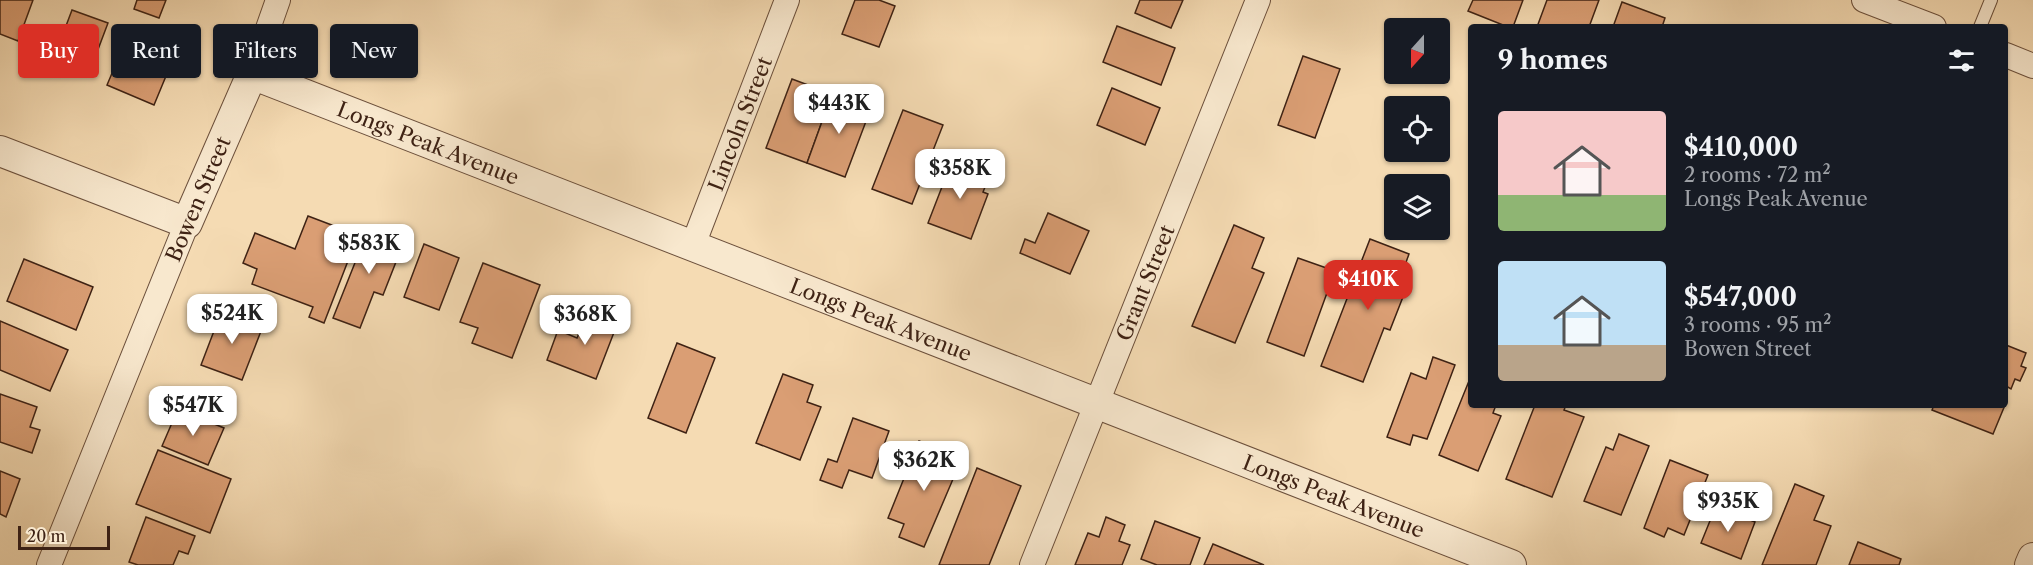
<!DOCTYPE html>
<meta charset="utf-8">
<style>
:root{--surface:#171b24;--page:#20242c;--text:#f1f3f6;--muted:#9ea1a6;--accent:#d93025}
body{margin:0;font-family:"Libre Caslon Text",serif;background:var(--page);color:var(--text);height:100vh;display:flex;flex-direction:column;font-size:22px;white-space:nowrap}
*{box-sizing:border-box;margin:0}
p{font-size:20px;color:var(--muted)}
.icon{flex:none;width:33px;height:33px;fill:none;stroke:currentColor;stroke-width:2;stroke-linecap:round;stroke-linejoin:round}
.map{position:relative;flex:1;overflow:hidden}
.panel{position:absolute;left:1468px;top:24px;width:540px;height:384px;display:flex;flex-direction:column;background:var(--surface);border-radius:6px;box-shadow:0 2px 4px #0004}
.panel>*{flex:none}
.top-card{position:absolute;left:18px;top:24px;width:570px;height:54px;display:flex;gap:12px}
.needle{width:39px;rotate:201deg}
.tools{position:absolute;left:1384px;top:18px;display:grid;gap:12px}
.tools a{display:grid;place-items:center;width:66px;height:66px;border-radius:6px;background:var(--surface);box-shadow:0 2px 4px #0004;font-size:30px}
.scale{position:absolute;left:18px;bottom:15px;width:92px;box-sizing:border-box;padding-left:6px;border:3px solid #3e2214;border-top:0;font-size:16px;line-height:21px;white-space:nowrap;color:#3e2214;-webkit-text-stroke:4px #f8e8ce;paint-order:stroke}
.price{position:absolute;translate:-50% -51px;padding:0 14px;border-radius:12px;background:#fff;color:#222;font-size:20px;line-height:39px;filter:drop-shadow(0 2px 3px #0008)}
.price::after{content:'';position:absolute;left:50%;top:36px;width:18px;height:14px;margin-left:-9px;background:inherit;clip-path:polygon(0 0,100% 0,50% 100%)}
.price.on{background:var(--accent);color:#fff}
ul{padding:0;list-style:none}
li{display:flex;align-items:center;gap:18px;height:150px;padding:0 30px}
li span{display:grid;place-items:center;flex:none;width:168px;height:120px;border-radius:6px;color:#555}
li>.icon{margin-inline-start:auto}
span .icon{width:72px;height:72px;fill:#fffc;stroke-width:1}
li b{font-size:26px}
h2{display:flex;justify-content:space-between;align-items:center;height:72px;padding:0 30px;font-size:26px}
.tag{padding:0 21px;border-radius:6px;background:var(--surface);box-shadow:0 2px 4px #0004;font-size:21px;line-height:54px}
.tag.on{background:var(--accent);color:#fff}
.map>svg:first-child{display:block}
.building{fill:#da9e74;stroke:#3e2214;stroke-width:1.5}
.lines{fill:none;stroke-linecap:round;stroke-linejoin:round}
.service-casing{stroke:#6c503c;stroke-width:14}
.minor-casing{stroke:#6c503c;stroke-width:26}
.tertiary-casing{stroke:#6c503c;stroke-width:32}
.service{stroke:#f8e8ce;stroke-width:12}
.minor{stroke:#f8e8ce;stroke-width:24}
.tertiary{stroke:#f8e8ce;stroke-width:30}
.labels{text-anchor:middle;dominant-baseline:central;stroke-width:5;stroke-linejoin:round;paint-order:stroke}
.street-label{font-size:21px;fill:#3e2214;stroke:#f8e8ce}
</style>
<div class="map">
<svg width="2033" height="565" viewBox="0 0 2033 565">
<rect width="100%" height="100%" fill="#f5dbb3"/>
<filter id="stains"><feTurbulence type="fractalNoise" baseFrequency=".00333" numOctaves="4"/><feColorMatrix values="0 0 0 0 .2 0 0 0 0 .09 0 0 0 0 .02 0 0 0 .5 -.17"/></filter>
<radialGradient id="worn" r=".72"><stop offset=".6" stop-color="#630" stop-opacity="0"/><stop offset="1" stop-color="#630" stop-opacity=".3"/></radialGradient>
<!-- building -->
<g class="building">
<polygon points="0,0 33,0 18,41 0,34"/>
<polygon points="137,0 166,0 159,18 134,9"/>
<polygon points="855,0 879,0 895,6 879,47 842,34"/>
<polygon points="1140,0 1183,0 1171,28 1135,13"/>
<polygon points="1473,0 1523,0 1513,27 1508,27 1468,11"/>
<polygon points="1547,0 1599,0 1589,27 1537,27"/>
<polygon points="1622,2 1665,18 1662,27 1613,27"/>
<polygon points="72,10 108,23 94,60 58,47"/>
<polygon points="1117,26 1175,48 1161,85 1103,62"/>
<polygon points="124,45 171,64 154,105 107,85"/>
<polygon points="1303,56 1340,69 1315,138 1278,125"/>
<polygon points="792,79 832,94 807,163 766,148"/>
<polygon points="1112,88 1160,108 1145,145 1097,125"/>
<polygon points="832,94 871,108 845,177 807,163"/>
<polygon points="903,110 943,125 912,204 872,189"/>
<polygon points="952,161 990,175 983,192 988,194 971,239 928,223"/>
<polygon points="1048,213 1089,231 1070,274 1020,253 1025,239 1035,243"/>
<polygon points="308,216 358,235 324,323 309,317 313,307 252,284 257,269 243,263 255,233 295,249"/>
<polygon points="370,225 405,239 383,295 374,292 360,328 333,318"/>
<polygon points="1234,225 1264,238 1252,268 1264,273 1235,343 1192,326"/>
<polygon points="1370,239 1409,254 1401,276 1410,279 1390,330 1384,328 1363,382 1321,366"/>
<polygon points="424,244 459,258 439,310 404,297"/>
<polygon points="1298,258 1335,271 1304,356 1267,342"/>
<polygon points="24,259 93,287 76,330 7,301"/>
<polygon points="483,263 540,285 512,358 472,343 478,328 460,322"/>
<polygon points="222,310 263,326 242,380 201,365"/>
<polygon points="589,310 618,322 596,379 547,360 558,330 577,338"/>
<polygon points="0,321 68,350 50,391 0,370"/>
<polygon points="677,343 715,358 686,433 648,418"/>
<polygon points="2006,345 2026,353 2021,366 2026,368 2020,381 2015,379 2011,389 2006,386"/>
<polygon points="1433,357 1455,365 1427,439 1413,435 1410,445 1387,437 1411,373 1426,379"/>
<polygon points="783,374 813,385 807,402 821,407 800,460 756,443"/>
<polygon points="1469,381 1472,381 1472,405 1496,405 1493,413 1501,416 1478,471 1439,455"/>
<polygon points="0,394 37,407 30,427 40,430 32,453 0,442"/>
<polygon points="1535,405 1566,405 1564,410 1584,417 1552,497 1506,479"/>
<polygon points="1934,405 2005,405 1993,434 1932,410"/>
<polygon points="178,409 224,428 208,465 162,446"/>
<polygon points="853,418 889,431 872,478 849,470 842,488 820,480 828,459 837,462"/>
<polygon points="1619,434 1649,446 1621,515 1584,501 1606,447 1613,450"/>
<polygon points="919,441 962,458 924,547 899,537 904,524 888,518"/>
<polygon points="158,450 231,479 210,533 136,504"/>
<polygon points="1670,460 1708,475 1684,535 1668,528 1664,537 1644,528"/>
<polygon points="977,468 1021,486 989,565 939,565"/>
<polygon points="0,471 20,479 6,517 0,514"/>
<polygon points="1795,484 1824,496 1814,520 1831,526 1816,565 1762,565"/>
<polygon points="1716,506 1755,522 1741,559 1701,543"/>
<polygon points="146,517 195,536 188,554 179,551 173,565 138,565 129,562"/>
<polygon points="1106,517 1125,525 1119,541 1130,545 1122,565 1075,565 1088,533 1099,537"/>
<polygon points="1155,521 1200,538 1190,565 1157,565 1141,559"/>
<polygon points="1858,542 1901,559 1899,565 1849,565"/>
<polygon points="1213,544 1264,565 1204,565"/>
</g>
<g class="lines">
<defs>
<polyline id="service" points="1980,27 1991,0"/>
<g id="minor">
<polyline points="1864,0 1934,27"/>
<polyline points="2006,55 2033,66"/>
<polyline points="252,74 278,0"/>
<path id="s1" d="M 693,245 L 787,0"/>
<polyline points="49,565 187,223"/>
<path id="s2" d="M 1032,565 L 1258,0"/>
</g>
<g id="tertiary">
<path id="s3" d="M 0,151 L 187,223 L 252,74 L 1511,565"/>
<polyline points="2030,565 2033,558"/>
</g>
</defs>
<!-- service casing -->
<use href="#service" class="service-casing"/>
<!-- minor casing -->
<use href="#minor" class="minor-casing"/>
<!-- tertiary casing -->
<use href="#tertiary" class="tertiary-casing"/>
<!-- service -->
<use href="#service" class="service"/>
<!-- minor -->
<use href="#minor" class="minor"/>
<!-- tertiary -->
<use href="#tertiary" class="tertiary"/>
</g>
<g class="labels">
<!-- street labels -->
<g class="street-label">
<text stroke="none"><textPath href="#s1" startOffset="130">Lincoln Street</textPath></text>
<text stroke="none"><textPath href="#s3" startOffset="552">Longs Peak Avenue</textPath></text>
<text transform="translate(198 199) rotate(-67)">Bowen Street</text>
<text stroke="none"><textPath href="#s2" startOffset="304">Grant Street</textPath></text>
<text stroke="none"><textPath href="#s3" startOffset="1038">Longs Peak Avenue</textPath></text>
<text stroke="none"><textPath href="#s3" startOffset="1524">Longs Peak Avenue</textPath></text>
</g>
</g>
<rect width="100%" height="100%" filter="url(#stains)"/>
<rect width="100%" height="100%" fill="url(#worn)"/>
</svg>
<div class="tools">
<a><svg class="needle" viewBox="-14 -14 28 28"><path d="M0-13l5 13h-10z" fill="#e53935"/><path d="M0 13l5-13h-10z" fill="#9ea1a6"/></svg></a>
<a><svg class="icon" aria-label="locate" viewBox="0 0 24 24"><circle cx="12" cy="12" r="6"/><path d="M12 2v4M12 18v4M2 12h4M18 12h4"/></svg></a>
<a><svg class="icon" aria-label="layers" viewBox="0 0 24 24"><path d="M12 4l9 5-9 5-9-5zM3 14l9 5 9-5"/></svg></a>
</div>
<div class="scale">20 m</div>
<b class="price" style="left:839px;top:135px">$443K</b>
<b class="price" style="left:960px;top:200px">$358K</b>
<b class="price" style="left:369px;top:275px">$583K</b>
<b class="price on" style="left:1368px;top:311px">$410K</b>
<b class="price" style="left:232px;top:345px">$524K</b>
<b class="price" style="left:585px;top:346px">$368K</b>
<b class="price" style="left:193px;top:437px">$547K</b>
<b class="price" style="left:924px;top:492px">$362K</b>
<b class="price" style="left:1728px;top:533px">$935K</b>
<div class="top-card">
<a class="tag on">Buy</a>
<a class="tag">Rent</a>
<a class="tag">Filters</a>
<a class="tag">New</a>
</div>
<section class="panel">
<h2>9 homes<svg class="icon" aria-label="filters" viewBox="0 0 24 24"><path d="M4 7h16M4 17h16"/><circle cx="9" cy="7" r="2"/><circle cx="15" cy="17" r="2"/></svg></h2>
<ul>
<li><span style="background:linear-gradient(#f6c9c9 70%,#8fb573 0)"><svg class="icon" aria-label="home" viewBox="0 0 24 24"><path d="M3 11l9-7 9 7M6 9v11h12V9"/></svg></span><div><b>$410,000</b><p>2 rooms · 72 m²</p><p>Longs Peak Avenue</p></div></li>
<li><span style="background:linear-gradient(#bfe0f5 70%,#b9a48a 0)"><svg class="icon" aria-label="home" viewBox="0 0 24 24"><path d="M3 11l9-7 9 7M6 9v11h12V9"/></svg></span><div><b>$547,000</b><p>3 rooms · 95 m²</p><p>Bowen Street</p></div></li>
</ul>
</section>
</div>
